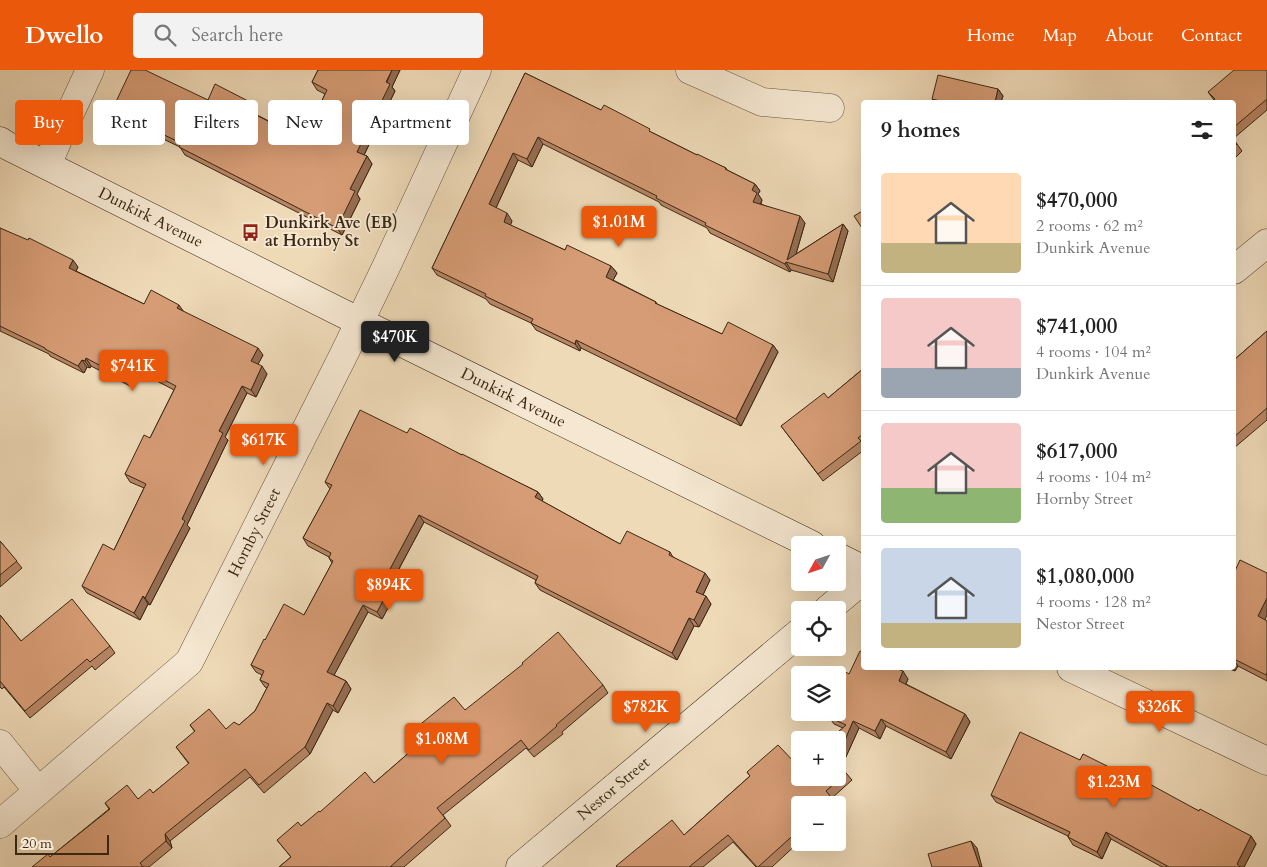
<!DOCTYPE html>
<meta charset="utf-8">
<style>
:root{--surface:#fff;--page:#f2f2f2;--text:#222;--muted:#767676;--line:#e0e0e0;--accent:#ea580c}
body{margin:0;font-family:Cardo,serif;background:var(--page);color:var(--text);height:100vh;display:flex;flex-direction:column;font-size:19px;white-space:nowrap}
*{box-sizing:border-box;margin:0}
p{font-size:16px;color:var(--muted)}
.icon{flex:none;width:28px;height:28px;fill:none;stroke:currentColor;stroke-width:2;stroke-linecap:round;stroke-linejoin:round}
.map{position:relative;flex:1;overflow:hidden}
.details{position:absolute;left:861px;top:30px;width:375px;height:570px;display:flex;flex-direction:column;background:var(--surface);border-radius:5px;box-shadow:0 5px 20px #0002}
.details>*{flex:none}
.hud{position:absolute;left:15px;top:30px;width:475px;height:45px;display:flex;gap:10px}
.needle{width:32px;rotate:230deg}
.tools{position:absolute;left:791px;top:466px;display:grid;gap:10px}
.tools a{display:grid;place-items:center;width:55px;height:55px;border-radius:5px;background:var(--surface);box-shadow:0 5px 20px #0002;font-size:25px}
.scale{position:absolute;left:15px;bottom:12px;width:94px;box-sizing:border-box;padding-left:5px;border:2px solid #3b2915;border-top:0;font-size:14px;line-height:18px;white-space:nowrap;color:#3b2915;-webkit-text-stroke:4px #f5e7d1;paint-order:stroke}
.price{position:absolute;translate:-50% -42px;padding:0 11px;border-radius:5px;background:var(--accent);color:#fff;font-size:16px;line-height:32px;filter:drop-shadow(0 1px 2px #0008)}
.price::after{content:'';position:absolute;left:50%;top:30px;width:15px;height:11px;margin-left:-8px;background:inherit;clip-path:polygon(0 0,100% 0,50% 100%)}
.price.current{background:#222;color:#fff}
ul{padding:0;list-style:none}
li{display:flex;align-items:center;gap:15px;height:125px;padding:0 20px}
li+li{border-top:1px solid var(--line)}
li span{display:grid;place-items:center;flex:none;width:140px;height:100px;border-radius:5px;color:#555}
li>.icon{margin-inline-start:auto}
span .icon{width:60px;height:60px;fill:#fffc;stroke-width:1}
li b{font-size:21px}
h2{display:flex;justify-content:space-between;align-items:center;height:60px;padding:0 20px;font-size:21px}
.chip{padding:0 18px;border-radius:5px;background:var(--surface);box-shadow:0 5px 20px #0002;font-size:18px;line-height:45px}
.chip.current{background:var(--accent);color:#fff}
header{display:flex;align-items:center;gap:30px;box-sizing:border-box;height:70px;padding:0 25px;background:var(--accent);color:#fff}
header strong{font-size:24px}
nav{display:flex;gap:28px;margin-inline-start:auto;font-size:18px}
.search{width:350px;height:45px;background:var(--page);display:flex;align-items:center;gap:12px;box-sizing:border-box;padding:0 18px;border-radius:5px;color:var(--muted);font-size:19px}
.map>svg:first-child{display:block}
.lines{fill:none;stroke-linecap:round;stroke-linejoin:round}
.street-casing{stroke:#68553e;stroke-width:29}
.secondary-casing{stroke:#3b2915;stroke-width:29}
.street{stroke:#f5e7d1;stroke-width:28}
.secondary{stroke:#f5e7d1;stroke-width:28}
.wall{fill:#b88665;stroke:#3b2915}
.shaded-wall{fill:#966d52;stroke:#3b2915}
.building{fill:#d69c75;stroke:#3b2915}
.labels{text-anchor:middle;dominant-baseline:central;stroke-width:4;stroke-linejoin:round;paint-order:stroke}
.street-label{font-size:16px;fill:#3b2915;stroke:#f5e7d1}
.poi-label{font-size:16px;font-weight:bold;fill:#3b2915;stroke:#f5e7d1;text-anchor:start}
</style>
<header>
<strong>Dwello</strong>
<div class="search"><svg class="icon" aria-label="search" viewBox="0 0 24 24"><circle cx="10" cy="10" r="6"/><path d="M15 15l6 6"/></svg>Search here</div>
<nav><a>Home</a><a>Map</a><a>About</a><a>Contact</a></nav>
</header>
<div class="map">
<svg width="1267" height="797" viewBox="0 0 1267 797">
<rect width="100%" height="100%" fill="#efdab8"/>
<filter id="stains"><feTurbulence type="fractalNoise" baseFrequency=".004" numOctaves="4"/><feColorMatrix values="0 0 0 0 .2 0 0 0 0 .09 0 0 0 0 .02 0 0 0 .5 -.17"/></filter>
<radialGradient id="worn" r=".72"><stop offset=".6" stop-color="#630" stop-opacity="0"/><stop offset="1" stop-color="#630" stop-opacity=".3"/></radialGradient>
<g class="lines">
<defs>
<g id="street">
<polyline points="690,0 762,32 830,38"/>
<polyline points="47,95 60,65 90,0"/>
<polyline points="1234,200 1267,173"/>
<polyline points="0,674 38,721"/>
<path id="s1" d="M 0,754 L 189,592 L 344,284 L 387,195 L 477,0"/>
</g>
<g id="secondary">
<path id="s2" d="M 0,71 L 8,76 L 360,252 L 812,475"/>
<polyline points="838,487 864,500"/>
<polyline points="827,540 864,509"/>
<polyline points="1071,598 1267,691"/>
<path id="s3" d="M 520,797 L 800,562"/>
</g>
</defs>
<!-- street casing -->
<use href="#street" class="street-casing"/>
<!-- secondary casing -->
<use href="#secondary" class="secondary-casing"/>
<!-- street -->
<use href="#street" class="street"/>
<!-- secondary -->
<use href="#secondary" class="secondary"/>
</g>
<!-- wall -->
<g class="wall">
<polygon points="318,0 400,0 392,17 395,21 364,85 367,86 372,94 357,124 360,129 342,165 185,85 180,77 117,47 112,40 208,30 252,33 257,40 255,44 304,69 325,24 317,20 312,12"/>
<polygon points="1267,0 1267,40 1234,68 1234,32 1214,30 1208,22"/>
<polygon points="525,3 601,40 653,63 697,85 726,98 727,100 755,114 760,121 758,124 762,130 761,134 805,153 796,184 843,154 848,161 833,212 791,200 790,202 710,163 707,158 661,135 659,132 543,74 532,97 518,90 496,138 512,151 510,155 565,180 611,196 617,203 613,210 656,232 657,234 722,264 773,275 778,282 741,356 581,278 580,281 536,260 531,253 490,234 486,229 437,205 432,198"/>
<polygon points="998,19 1003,26 1001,32 935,32 932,29"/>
<polygon points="1234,70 1242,81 1234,89"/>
<polygon points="0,158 78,197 76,201 144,234 184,242 263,285 258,294 267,304 256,327 247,323 225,367 228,370 187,455 190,458 150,535 148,534 140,550 87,523 82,516 114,480 144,418 130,412 125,404 150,368 174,320 138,301 130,316 91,296 90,298 87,297 84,303 50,286 49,284 0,261"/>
<polygon points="1267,261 1267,350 1234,378 1234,290"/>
<polygon points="864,298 864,380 823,411 781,356 828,328"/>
<polygon points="407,363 462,385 538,422 543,429 542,431 620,474 670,482 673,487 710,510 703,525 711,534 699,557 694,556 677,590 540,520 535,513 536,510 424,452 390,516 396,523 382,549 368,542 334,605 346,611 351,619 338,643 333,640 310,684 264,723 250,707 170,771 172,778 149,797 32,797 50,787 109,739 105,733 138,729 153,723 189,694 176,677 195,662 190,655 226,659 239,655 255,641 267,618 265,617 260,610 262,605 256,602 251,595 265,570 304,545 332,493 329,488 329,487 308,476 303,468 330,419 325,412"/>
<polygon points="0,471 22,498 0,517"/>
<polygon points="1234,503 1265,550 1267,551 1267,611 1238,596 1235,601 1227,598 1234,598"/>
<polygon points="0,545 21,571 110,576 115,583 95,600 92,596 30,648 4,617 2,619 0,617"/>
<polygon points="849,604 908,609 906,614 965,644 970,652 951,689 886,656 880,669 859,658 841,697 852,710 832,728 837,735 800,735 800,771 772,797 756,797 733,772 703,797 617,797 684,765 750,706 747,702 799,697 843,658 834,654 829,647 823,644 822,642 838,642"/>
<polygon points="603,615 608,623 562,662 563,664 534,687 526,678 443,745 451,756 404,797 279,797 291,787 277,770 301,756 320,742 374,713 425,669 417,657 465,640"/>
<polygon points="1080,690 1143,714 1251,766 1256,774 1244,797 1162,797 1111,769 1102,789 1073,775 1068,767 1068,766 996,732 991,725"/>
<polygon points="838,735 840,739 838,742"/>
</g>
<!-- shaded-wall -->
<g class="shaded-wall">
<polygon points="392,0 400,0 392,17 395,21 362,89 357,82"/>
<polygon points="998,19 1003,26 1001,32 995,32"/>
<polygon points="252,33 257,40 253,48 248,41"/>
<polygon points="538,67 543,74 532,97 527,89"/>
<polygon points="513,83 518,90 494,142 489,134"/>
<polygon points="367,86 372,94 357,124 360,129 342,165 337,158 350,119"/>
<polygon points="755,114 760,121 758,124 762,130 758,139 753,132 752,120"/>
<polygon points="507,143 512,151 509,159 504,152"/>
<polygon points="800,146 805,153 793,194 787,190"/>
<polygon points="843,154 848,161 833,212 828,204"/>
<polygon points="73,190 78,197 74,205 69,198"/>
<polygon points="786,192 791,200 790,202 785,194"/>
<polygon points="611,196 617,203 611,214 606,207"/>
<polygon points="179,235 184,242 177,238"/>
<polygon points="576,270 581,278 580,281 575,274"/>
<polygon points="773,275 778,282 741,356 736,349"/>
<polygon points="258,278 263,285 256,298 251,291"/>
<polygon points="86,288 91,296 90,298 85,291"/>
<polygon points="82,290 87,297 84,303 78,296"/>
<polygon points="133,294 138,301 130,316 125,309"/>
<polygon points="262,296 267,304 256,327 251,320"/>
<polygon points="242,316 247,323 225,367 228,370 187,455 190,458 150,535 145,528 182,449 219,361"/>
<polygon points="538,422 543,429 540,434 535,427"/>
<polygon points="419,445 424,452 388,519 383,512"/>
<polygon points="705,503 710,510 701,529 696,522"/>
<polygon points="391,516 396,523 382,549 377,542"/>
<polygon points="143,526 148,534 140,550 134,543"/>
<polygon points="706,526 711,534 699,557 694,550"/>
<polygon points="1267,528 1267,545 1263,554 1258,546"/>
<polygon points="363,535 368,542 332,609 327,602"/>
<polygon points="689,548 694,556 677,590 672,583"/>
<polygon points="1234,590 1238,596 1235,601 1233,598 1234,598"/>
<polygon points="903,601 908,609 904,618 899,611"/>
<polygon points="346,611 351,619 338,643 333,636"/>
<polygon points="327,633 333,640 310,684 305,677"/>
<polygon points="965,644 970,652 951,689 946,682"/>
<polygon points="881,649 886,656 880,669 875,661"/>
<polygon points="853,651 859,658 841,698 838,694 838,686"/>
<polygon points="1106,762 1111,769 1102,789 1097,782"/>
<polygon points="165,764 170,771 172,778 166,771"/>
<polygon points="1251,766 1256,774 1244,797 1239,797 1237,794"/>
<polygon points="971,771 977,778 982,797 980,797"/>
</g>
<!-- building -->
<g class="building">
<polygon points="131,0 145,0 208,30 215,14 252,33 248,41 304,69 327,20 312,12 318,0 392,0 386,12 390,14 357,82 367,86 350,119 355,121 337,158 179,77 181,73 112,40"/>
<polygon points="1234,0 1267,0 1267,29 1234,57 1234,32 1211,32 1215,29 1208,22"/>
<polygon points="525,3 601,40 604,35 650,59 649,61 697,85 697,84 726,98 725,99 755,114 752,120 757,123 753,132 800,146 787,190 843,154 828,204 786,192 785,194 705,155 706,153 656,128 657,126 538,67 527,89 513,83 489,134 507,143 504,152 565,180 567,175 611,196 606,207 656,232 655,233 722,264 728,252 773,275 736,349 576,270 575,274 531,253 533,249 485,226 486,224 432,198"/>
<polygon points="938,5 998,19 995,32 945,32 932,29"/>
<polygon points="1234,70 1237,74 1234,77"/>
<polygon points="864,140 864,161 854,146"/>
<polygon points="0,158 28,170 29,168 73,190 69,198 144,234 151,220 179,235 177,238 258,278 251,291 262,296 251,320 242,316 219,361 223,363 182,449 185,451 145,528 143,526 134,543 82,516 103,474 114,480 146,414 125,404 144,365 150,368 176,316 133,294 125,309 86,288 85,291 82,290 78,296 45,279 45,278 0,256"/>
<polygon points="1267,261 1267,338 1234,367 1234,290"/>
<polygon points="864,298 864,363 858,368 861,371 818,404 781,356 824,323 828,328"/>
<polygon points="360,340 407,363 410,358 462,385 462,384 538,422 535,427 620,474 627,461 670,482 669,485 705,503 696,522 706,526 694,550 689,548 672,583 535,513 538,506 419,445 383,512 391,516 377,542 363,535 327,602 346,611 333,636 327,633 305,677 259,715 245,699 165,764 166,771 140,793 143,797 32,797 48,784 50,787 110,739 105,733 127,715 138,729 150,719 153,723 189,693 176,677 195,661 190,655 209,639 226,659 234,652 239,655 255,641 269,614 260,610 264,601 251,595 264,569 265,570 284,534 304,545 333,491 329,488 331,483 303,468 332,415 325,412"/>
<polygon points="0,471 17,491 0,505"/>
<polygon points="1240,490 1267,503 1267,528 1258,546 1267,551 1267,602 1266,605 1234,589 1234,503"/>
<polygon points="72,529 110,576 90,592 87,589 25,641 0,611 0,545 21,571"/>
<polygon points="558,562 603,615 556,655 557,656 529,680 521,670 437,738 445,748 390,797 279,797 291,787 277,770 298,752 301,756 319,741 320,742 365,702 374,713 426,668 417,657 454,627 465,640 523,594 522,593"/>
<polygon points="860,581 864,583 864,598 895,598 903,601 899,611 965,644 946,682 881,649 875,661 853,651 838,686 838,670 829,670 846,655 829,647 831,643 830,642 838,642 838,609 842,600 849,604"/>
<polygon points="1020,662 1080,690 1083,684 1143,714 1144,711 1199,741 1200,739 1251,766 1237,794 1240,797 1169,797 1106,762 1097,782 1068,767 1070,762 991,725"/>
<polygon points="778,675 799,697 800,696 800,708 838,708 838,693 846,703 826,721 835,732 832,735 800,735 800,761 799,760 758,797 757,797 728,765 689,797 617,797 616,796 672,750 684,765 750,706 747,702"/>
<polygon points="971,771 980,797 932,797 928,784"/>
</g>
<!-- icons -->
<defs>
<symbol id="bus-bare" viewBox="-9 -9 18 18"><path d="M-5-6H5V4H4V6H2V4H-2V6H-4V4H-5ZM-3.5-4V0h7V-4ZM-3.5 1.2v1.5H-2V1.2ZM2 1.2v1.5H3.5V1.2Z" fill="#8f2418" stroke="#f5e7d1" stroke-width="2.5" paint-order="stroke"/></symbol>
</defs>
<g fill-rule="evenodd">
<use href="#bus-bare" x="238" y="150" width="25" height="25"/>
</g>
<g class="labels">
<!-- street labels -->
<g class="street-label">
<text stroke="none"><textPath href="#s2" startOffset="169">Dunkirk Avenue</textPath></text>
<text stroke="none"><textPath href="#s2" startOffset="574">Dunkirk Avenue</textPath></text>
<text stroke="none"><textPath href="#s1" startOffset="394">Hornby Street</textPath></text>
<text stroke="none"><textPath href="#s3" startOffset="122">Nestor Street</textPath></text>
</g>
<!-- poi labels -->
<g class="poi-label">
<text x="265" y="153">Dunkirk Ave (EB)<tspan x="265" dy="18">at Hornby St</tspan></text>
</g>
</g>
<rect width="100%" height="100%" filter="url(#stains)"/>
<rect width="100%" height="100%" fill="url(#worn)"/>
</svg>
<div class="tools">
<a><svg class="needle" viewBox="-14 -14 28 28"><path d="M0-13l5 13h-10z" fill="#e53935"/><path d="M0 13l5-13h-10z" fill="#767676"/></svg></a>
<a><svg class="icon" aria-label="locate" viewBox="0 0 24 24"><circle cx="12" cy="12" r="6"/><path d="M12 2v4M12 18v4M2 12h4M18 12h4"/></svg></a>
<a><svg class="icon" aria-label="layers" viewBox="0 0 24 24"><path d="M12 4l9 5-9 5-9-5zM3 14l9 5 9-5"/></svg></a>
<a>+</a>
<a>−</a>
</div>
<div class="scale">20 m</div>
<b class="price" style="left:619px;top:178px">$1.01M</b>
<b class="price current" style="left:395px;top:293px">$470K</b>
<b class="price" style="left:133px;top:322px">$741K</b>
<b class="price" style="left:264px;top:396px">$617K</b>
<b class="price" style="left:389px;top:541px">$894K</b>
<b class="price" style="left:646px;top:663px">$782K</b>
<b class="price" style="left:1160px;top:663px">$326K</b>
<b class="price" style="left:442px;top:695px">$1.08M</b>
<b class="price" style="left:1114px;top:738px">$1.23M</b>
<div class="hud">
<a class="chip current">Buy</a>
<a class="chip">Rent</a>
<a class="chip">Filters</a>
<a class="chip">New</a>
<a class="chip">Apartment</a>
</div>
<section class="details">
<h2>9 homes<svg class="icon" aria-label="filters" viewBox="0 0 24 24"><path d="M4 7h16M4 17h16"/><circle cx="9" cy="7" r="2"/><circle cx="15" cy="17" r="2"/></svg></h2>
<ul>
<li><span style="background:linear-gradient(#ffd9b3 70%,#c2b280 0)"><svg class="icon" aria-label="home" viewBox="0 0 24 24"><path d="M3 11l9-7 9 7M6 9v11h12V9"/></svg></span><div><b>$470,000</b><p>2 rooms · 62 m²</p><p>Dunkirk Avenue</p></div></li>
<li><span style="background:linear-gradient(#f6c9c9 70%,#9aa5b1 0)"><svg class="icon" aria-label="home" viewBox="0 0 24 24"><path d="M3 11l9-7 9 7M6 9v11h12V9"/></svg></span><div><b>$741,000</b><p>4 rooms · 104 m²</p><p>Dunkirk Avenue</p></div></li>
<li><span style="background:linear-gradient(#f6c9c9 65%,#8fb573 0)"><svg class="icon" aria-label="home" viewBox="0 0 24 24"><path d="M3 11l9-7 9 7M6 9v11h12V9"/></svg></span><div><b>$617,000</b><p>4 rooms · 104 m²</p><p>Hornby Street</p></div></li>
<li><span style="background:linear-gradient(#c9d6e8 75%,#c2b280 0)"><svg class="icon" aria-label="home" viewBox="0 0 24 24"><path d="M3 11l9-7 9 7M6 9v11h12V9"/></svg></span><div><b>$1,080,000</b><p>4 rooms · 128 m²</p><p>Nestor Street</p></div></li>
</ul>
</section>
</div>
